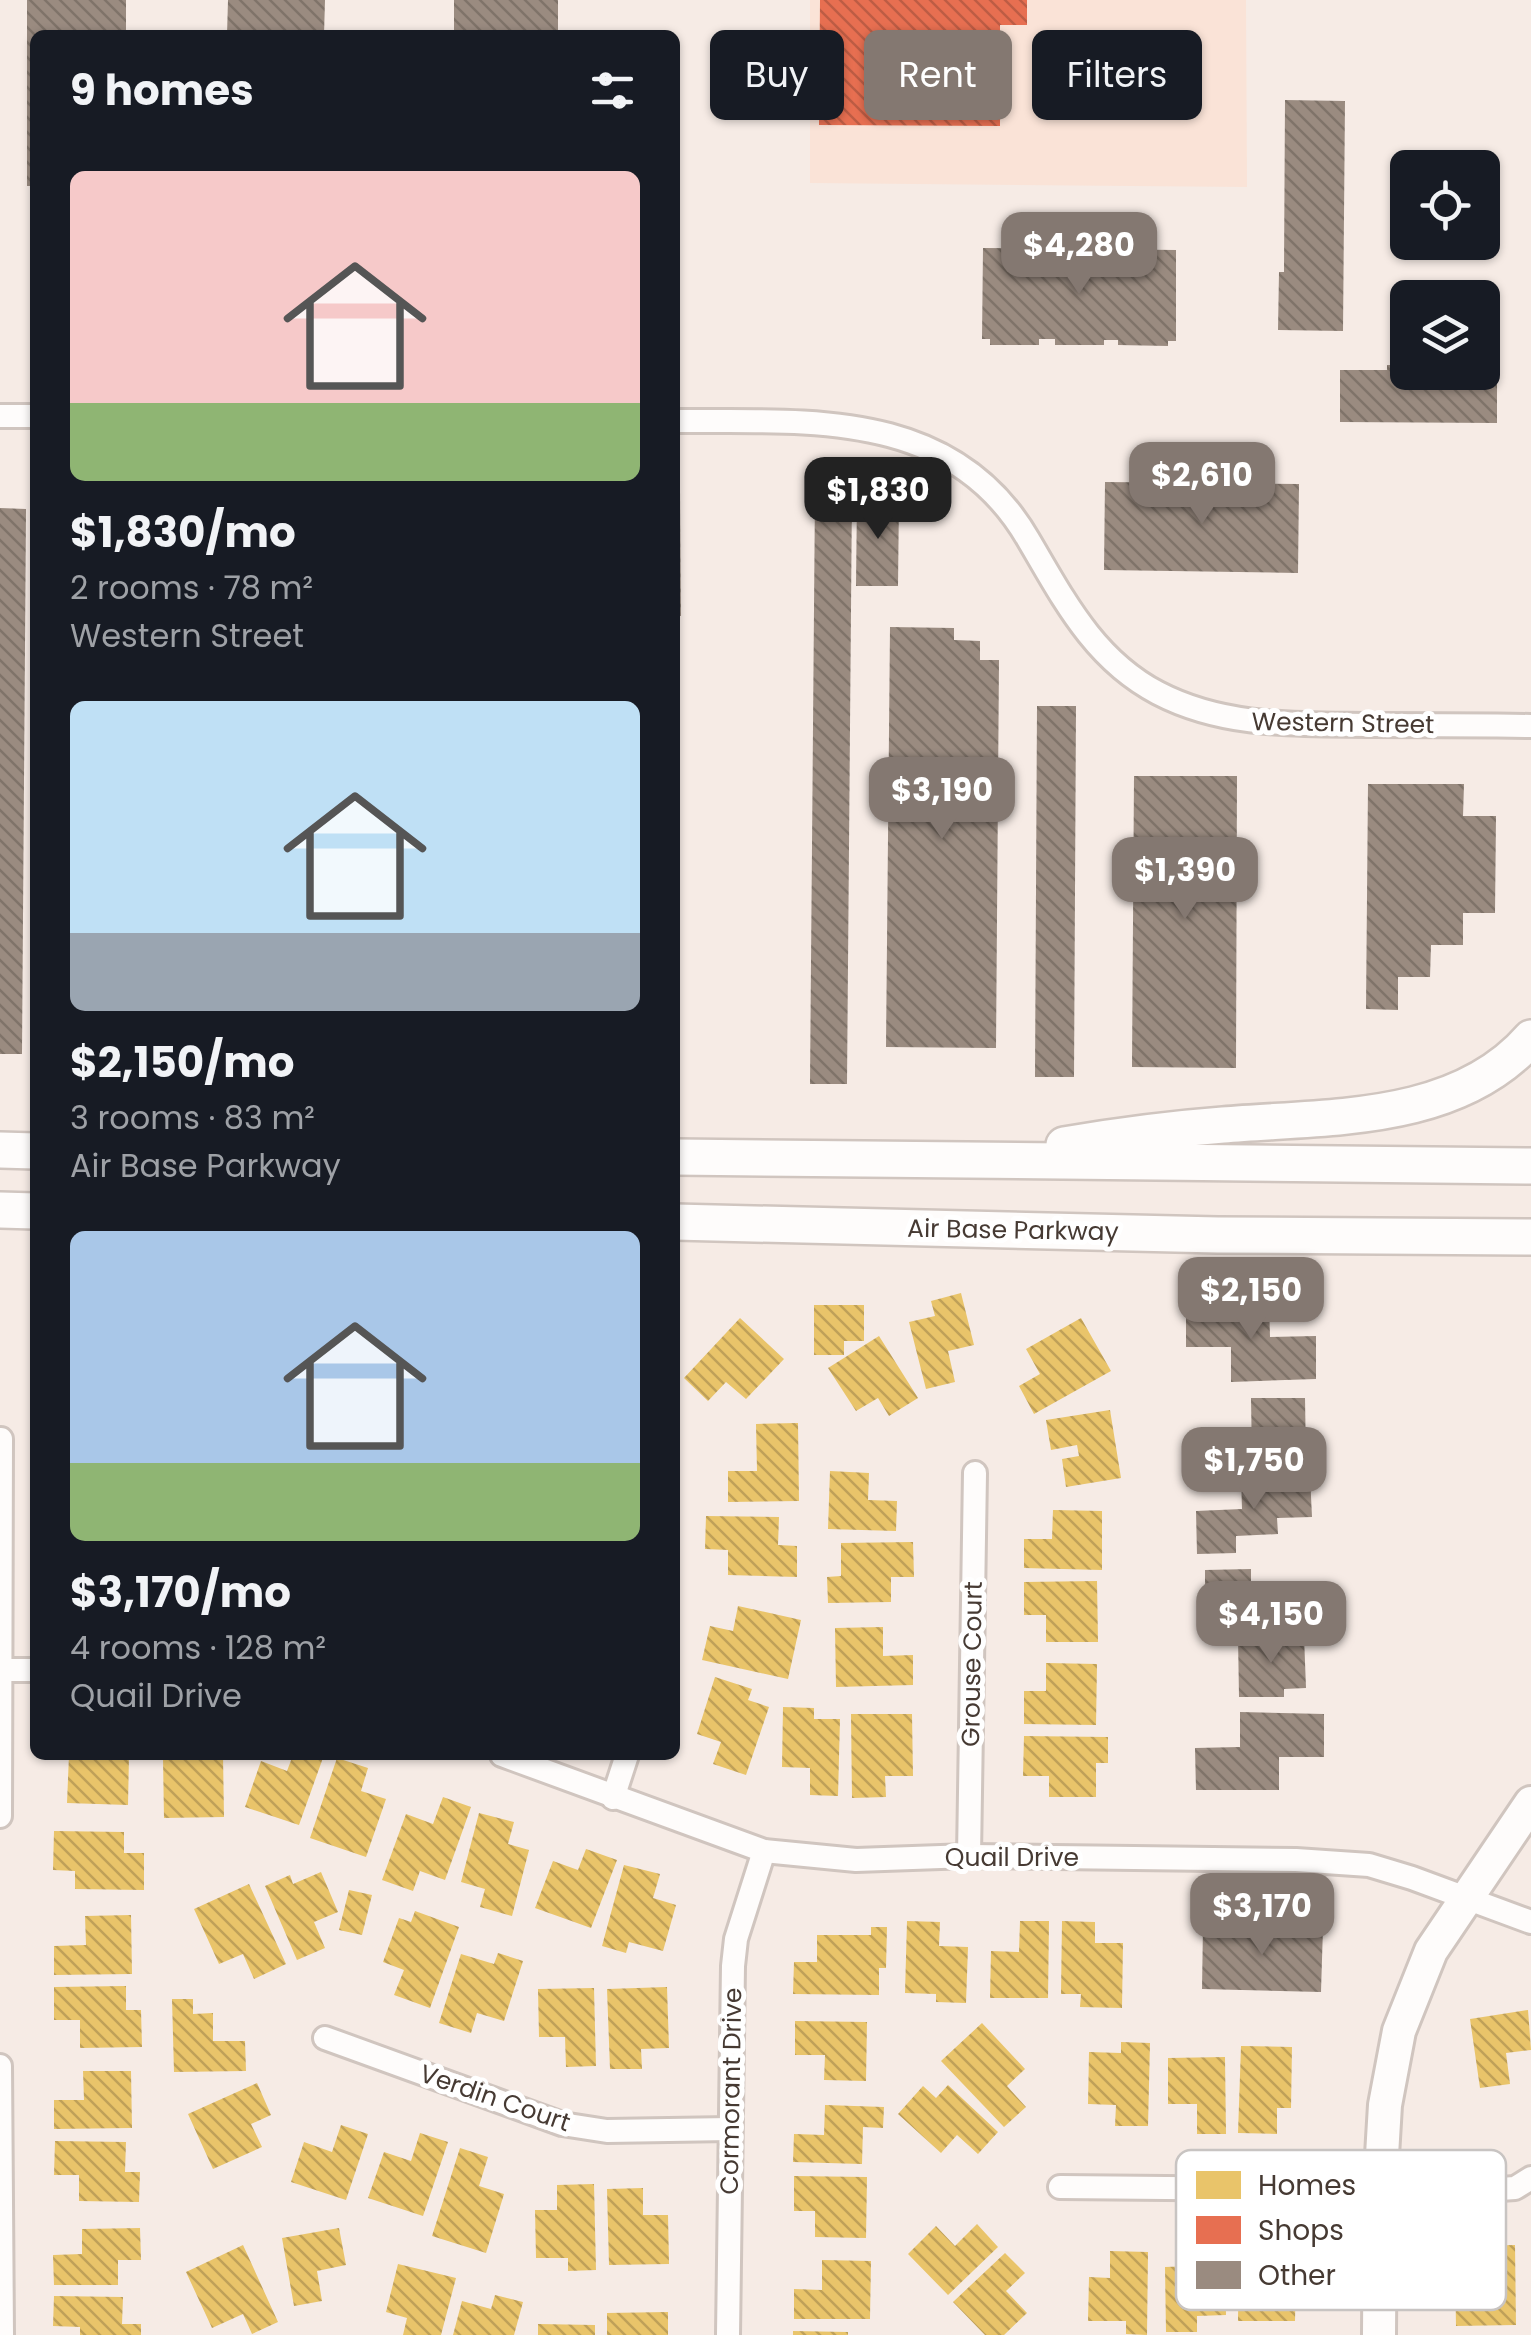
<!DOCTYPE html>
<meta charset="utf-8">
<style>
:root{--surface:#171b24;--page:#242831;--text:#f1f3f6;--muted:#9ea1a6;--accent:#847871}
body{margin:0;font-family:Poppins,sans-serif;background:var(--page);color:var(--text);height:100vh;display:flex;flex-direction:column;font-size:38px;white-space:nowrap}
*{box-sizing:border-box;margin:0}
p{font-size:32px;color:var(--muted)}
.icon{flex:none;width:55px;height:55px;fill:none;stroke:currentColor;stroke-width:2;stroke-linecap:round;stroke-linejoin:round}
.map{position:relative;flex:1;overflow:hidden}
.drawer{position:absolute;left:30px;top:30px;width:650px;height:1730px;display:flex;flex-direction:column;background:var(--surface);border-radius:15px;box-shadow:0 2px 8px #0004}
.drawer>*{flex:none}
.top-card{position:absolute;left:710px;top:30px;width:670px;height:90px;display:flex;gap:20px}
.controls{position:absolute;left:1390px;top:150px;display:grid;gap:20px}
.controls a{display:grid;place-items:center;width:110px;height:110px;border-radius:15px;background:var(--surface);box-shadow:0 2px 8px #0004;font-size:50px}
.price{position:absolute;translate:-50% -85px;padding:0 22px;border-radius:20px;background:var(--accent);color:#fff;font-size:32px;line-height:65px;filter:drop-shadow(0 2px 5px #0008)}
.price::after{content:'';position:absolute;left:50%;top:60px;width:30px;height:22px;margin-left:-15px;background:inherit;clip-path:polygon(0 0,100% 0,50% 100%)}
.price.current{background:#222;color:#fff}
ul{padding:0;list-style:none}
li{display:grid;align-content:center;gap:20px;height:530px;padding:0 40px}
li span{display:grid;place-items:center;height:310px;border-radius:15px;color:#555}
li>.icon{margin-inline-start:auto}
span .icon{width:180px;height:180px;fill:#fffc;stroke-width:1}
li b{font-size:42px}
h2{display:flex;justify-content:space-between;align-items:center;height:120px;padding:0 40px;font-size:42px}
.tag{padding:0 35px;border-radius:15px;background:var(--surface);box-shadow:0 2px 8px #0004;font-size:35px;line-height:90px}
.tag.current{background:var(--accent);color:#fff}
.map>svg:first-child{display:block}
.built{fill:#fae3d7}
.homes{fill:url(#homes-back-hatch)}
.shops{fill:url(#shops-back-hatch)}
.building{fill:url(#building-back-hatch)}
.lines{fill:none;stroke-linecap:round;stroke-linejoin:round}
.street-casing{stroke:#d0c5bf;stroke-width:28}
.secondary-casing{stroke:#d0c5bf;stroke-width:38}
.primary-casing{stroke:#d0c5bf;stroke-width:40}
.street{stroke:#fefcfb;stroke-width:22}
.secondary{stroke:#fefcfb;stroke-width:32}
.primary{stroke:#fefcfb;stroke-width:35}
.labels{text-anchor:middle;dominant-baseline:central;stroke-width:10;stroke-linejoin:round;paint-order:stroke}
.street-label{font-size:25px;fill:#463a33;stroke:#fff}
.key{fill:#fff;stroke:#c8c4c2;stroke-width:2.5}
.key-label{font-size:28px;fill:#463a33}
</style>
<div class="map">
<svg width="1531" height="2335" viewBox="0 0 1531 2335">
<defs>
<pattern id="homes-back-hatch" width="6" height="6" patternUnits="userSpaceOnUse" patternTransform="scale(2.5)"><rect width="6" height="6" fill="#e9c46a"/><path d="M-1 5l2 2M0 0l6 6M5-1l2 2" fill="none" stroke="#bfa058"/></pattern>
<pattern id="shops-back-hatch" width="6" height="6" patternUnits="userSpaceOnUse" patternTransform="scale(2.5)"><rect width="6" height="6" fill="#e76f51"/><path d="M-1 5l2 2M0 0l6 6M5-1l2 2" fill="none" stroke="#bd5c44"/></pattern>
<pattern id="building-back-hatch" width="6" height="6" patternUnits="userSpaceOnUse" patternTransform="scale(2.5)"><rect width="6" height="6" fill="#9a8b80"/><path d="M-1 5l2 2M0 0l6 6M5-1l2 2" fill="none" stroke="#7f7369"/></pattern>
</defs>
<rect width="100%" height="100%" fill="#f6ebe5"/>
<!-- built -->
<polygon class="built" points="810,0 1246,0 1247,187 810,183"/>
<!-- homes -->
<g class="homes">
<polygon points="961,1293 974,1345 948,1351 955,1382 926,1389 909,1322 935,1316 931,1301"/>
<polygon points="814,1305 864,1305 864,1341 844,1341 844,1355 814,1355"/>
<polygon points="740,1318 784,1359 746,1399 726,1382 708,1401 684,1378"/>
<polygon points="1081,1318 1111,1371 1034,1414 1019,1386 1040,1374 1026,1349"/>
<polygon points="879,1336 918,1398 889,1416 878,1398 856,1411 828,1368"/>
<polygon points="1110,1410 1121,1478 1066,1487 1062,1459 1079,1456 1077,1445 1051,1450 1046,1420"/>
<polygon points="798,1423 799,1501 728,1502 728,1471 757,1471 756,1424"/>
<polygon points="830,1471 869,1473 868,1500 897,1501 896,1531 828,1529"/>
<polygon points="1053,1510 1102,1511 1102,1570 1024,1568 1024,1539 1052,1539"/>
<polygon points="706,1516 779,1517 778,1545 797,1546 797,1577 728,1575 728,1550 705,1549"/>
<polygon points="913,1542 914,1577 891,1577 891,1602 828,1603 827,1577 841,1576 841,1543"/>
<polygon points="1097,1581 1098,1642 1046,1642 1046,1615 1024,1615 1024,1582"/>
<polygon points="738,1606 801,1620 788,1679 702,1660 710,1626 733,1631"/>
<polygon points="883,1627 883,1656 913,1655 913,1685 836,1687 835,1628"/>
<polygon points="1046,1663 1097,1664 1096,1725 1024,1724 1024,1691 1046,1691"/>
<polygon points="715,1677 752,1689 748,1700 769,1707 746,1775 713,1764 721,1742 697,1734"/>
<polygon points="783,1707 814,1708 814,1719 840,1719 838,1796 810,1795 810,1768 782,1767"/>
<polygon points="851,1714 912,1714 913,1776 885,1776 886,1797 852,1798"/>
<polygon points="1024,1736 1108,1737 1108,1763 1096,1763 1096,1797 1049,1797 1049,1776 1023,1776"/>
<polygon points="69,1755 129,1755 128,1805 67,1803"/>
<polygon points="185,1755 223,1755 224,1817 164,1818 163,1758 185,1758"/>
<polygon points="293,1755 324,1755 299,1825 245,1807 261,1761 287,1771"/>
<polygon points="337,1758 368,1768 361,1791 386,1799 366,1857 310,1838"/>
<polygon points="443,1797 471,1807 445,1880 420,1871 413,1891 382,1880 406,1814 433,1824"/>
<polygon points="479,1813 514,1822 508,1844 529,1850 512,1916 480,1907 485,1889 461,1882"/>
<polygon points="54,1831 124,1832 124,1853 144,1853 144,1890 75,1889 75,1871 53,1870"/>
<polygon points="586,1849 617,1860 591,1928 535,1908 553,1861 578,1870"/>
<polygon points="624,1865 660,1874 653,1898 676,1905 663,1951 629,1942 626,1953 602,1946"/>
<polygon points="321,1872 338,1912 314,1922 325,1948 297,1960 265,1886 290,1875 293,1884"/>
<polygon points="249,1884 286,1964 254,1979 243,1954 219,1964 194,1909"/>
<polygon points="349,1890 372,1895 362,1935 339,1930"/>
<polygon points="415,1911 459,1927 430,2008 394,1995 404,1970 383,1962 399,1918 411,1922"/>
<polygon points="131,1915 132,1974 54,1975 54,1946 86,1945 85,1916"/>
<polygon points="907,1921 940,1922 939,1946 968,1947 966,2003 936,2002 936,1994 905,1993"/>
<polygon points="1020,1921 1049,1921 1048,1998 990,1998 991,1951 1019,1952"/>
<polygon points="1062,1921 1095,1922 1095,1943 1123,1943 1122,2008 1080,2007 1081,1994 1061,1994"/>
<polygon points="871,1927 887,1927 886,1968 879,1968 879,1995 793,1994 794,1962 817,1962 817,1935 871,1935"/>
<polygon points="498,1953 523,1961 504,2021 477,2013 471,2033 439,2023 461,1954 494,1964"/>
<polygon points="126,1986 126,2010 141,2010 142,2047 80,2048 80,2020 54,2020 54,1987"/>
<polygon points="667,1987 669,2048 641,2049 642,2069 610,2069 607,1989"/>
<polygon points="594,1988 596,2066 566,2067 565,2037 539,2037 538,1989"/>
<polygon points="172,1999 193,1999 193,2014 213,2013 213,2041 245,2041 246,2071 174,2072"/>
<polygon points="1528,2010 1531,2050 1506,2053 1510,2084 1480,2088 1470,2019"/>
<polygon points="795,2021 867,2022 866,2081 824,2080 825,2055 795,2055"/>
<polygon points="982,2023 1025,2069 1007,2086 1026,2107 1004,2127 941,2061"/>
<polygon points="1121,2042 1150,2043 1148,2126 1115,2126 1116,2105 1088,2104 1089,2052 1121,2053"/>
<polygon points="1241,2046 1292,2047 1291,2108 1277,2108 1277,2134 1238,2133"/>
<polygon points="1225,2057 1226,2134 1197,2134 1197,2104 1168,2104 1168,2058"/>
<polygon points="83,2071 131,2071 132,2128 54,2129 54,2100 84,2100"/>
<polygon points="257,2083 271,2115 251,2124 262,2147 213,2169 188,2114"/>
<polygon points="948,2085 998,2132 978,2154 957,2135 941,2153 898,2114 923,2086 936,2098"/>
<polygon points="825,2105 884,2107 883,2128 863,2127 862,2164 793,2162 794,2134 824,2135"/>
<polygon points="341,2125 368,2134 346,2200 291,2182 304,2142 332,2152"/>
<polygon points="420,2133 448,2142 423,2216 368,2198 384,2152 411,2161"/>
<polygon points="55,2141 126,2142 125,2172 140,2172 139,2202 79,2201 79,2175 54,2175"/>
<polygon points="460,2148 488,2157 479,2186 504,2194 486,2253 432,2236"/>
<polygon points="794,2176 867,2177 866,2238 815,2237 815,2211 794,2211"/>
<polygon points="594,2184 596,2270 568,2271 568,2258 536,2258 535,2210 557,2210 557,2185"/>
<polygon points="643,2188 643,2215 668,2215 669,2264 609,2265 607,2189"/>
<polygon points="977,2224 998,2247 948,2295 908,2254 936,2226 955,2246"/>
<polygon points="140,2228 141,2260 118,2260 118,2285 54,2285 53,2255 82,2254 82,2229"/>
<polygon points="339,2228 346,2265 317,2271 322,2301 294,2306 282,2238"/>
<polygon points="243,2245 278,2322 252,2334 243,2314 212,2328 186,2272"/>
<polygon points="1191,2245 1225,2245 1226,2315 1197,2316 1197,2332 1166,2332 1165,2267 1192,2266"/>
<polygon points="1239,2245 1268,2245 1268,2274 1296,2274 1295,2321 1238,2321"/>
<polygon points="1515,2245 1516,2325 1456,2326 1455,2272 1475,2272 1474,2246"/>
<polygon points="1110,2251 1148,2252 1147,2335 1126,2334 1126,2321 1088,2321 1089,2277 1110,2278"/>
<polygon points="1005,2253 1025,2273 1006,2291 1027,2313 1004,2335 985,2335 953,2302"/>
<polygon points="822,2260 871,2261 870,2319 794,2319 794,2289 822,2290"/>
<polygon points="398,2264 456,2278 441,2335 403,2335 407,2318 386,2312"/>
<polygon points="495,2295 523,2302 514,2335 453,2335 462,2301 491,2309"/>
<polygon points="54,2296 123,2297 122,2324 141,2324 141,2335 80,2335 80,2327 53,2326"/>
<polygon points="668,2312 668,2335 607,2335 607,2313"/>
<polygon points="538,2324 595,2325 595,2335 538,2335"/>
<polygon points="793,2331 848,2332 848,2335 793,2335"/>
</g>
<!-- shops -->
<polygon class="shops" points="820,0 1027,0 1027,25 1000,25 1000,126 819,125"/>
<!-- building -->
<g class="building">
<polygon points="27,0 126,0 126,35 35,35 35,186 27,186"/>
<polygon points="228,0 325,0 324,35 227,35"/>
<rect x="454" y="0" width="104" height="35"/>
<polygon points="1285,100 1345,101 1343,331 1278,330 1279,272 1284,272"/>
<polygon points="983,248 1176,250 1176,341 1168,341 1168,346 1118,345 1118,340 1104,340 1104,345 1055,345 1055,339 1039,339 1039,345 990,345 990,339 982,339"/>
<polygon points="1387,365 1408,365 1408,372 1482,372 1482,366 1497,366 1497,423 1340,422 1340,370 1387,370"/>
<polygon points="1105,482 1299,484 1298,573 1104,570"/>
<polygon points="675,490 680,490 681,616 675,616"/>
<polygon points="815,491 852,491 847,1084 810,1084"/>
<polygon points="857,498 899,498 898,586 856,586"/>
<polygon points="0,508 26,509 22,1054 0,1054"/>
<polygon points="890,627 954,628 954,640 980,641 980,660 999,660 996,1048 886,1047"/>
<polygon points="1037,706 1076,706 1074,1077 1035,1077"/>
<polygon points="1134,776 1237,776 1236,1068 1132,1067"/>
<polygon points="1368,784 1464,784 1463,816 1496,816 1495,913 1463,913 1463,945 1431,945 1430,977 1398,977 1398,1010 1366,1009"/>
<polygon points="1186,1303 1269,1303 1270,1337 1316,1336 1316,1379 1231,1382 1231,1347 1186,1347"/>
<polygon points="1251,1398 1305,1398 1306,1459 1252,1459"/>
<polygon points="1310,1475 1312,1517 1277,1518 1278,1534 1236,1536 1236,1553 1197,1554 1196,1511 1242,1509 1241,1476"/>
<polygon points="1251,1569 1251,1616 1205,1617 1205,1570"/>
<polygon points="1304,1636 1306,1688 1284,1689 1284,1697 1239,1697 1238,1637"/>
<polygon points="1240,1712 1324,1714 1324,1757 1279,1757 1279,1790 1196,1790 1195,1748 1240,1747"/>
<polygon points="1203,1925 1323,1927 1321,1992 1202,1989"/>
</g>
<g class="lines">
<defs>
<g id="street">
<polyline points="0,416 35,416"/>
<path d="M 675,421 C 805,422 951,407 1028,539 C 1063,598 1093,659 1158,693 C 1225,728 1298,724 1372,725 C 1425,725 1478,725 1531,726"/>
<polyline points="0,1670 35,1670"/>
<polyline points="502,1755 764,1851 856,1860 969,1856 1296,1860 1369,1865 1412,1878 1531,1922"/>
<polyline points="613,1798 627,1755"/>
<polyline points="0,1816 1,1439"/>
<polyline points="969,1856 975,1473"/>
<polyline points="325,2038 562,2124 607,2131 730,2129"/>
<polyline points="0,2066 2,2335"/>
<polyline points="1060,2187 1470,2191 1515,2188 1531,2178"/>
<polyline points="728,2335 733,1966 736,1939 764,1851"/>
</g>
<polyline id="secondary" points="1379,2335 1380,2189 1385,2105 1399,2031 1431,1951 1531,1803"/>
<g id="primary">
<path d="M 1064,1145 C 1117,1136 1170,1129 1223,1125 C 1326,1116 1456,1124 1531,1038"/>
<polyline points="0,1150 35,1151"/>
<polyline points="675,1157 1531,1166"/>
<polyline points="0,1210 35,1211"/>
<polyline points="675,1222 1218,1235 1531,1237"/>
</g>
</defs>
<!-- street casing -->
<use href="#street" class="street-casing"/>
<!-- secondary casing -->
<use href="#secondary" class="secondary-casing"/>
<!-- primary casing -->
<use href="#primary" class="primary-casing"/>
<!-- street -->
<use href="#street" class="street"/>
<!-- secondary -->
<use href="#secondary" class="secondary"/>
<!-- primary -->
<use href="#primary" class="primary"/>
</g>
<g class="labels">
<!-- street labels -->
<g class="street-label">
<text transform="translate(1343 723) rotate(1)">Western Street</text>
<text transform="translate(1013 1230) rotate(1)">Air Base Parkway</text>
<text transform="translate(972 1664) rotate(-89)">Grouse Court</text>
<text x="1012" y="1857">Quail Drive</text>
<text transform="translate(731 2091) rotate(-89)">Cormorant Drive</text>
<text transform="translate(495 2098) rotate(19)">Verdin Court</text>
</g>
</g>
<!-- legend -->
<rect x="1176" y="2150" width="330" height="160" rx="15" class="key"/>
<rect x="1196" y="2171" width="45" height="28" fill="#e9c46a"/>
<rect x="1196" y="2216" width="45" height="28" fill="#e76f51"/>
<rect x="1196" y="2261" width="45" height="28" fill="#9a8b80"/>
<g class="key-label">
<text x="1258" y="2195">Homes</text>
<text x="1258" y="2240">Shops</text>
<text x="1258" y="2285">Other</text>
</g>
</svg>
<div class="controls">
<a><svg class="icon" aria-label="locate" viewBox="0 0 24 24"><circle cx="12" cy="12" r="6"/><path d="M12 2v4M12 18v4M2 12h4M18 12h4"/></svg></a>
<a><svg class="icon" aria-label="layers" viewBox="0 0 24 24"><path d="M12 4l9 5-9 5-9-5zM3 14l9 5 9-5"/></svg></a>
</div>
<b class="price" style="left:1079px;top:297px">$4,280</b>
<b class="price" style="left:1202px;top:527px">$2,610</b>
<b class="price current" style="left:878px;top:542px">$1,830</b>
<b class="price" style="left:942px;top:842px">$3,190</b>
<b class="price" style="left:1185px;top:922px">$1,390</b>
<b class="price" style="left:1251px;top:1342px">$2,150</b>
<b class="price" style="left:1254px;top:1512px">$1,750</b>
<b class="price" style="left:1271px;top:1666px">$4,150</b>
<b class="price" style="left:1262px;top:1958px">$3,170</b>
<div class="top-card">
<a class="tag">Buy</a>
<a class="tag current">Rent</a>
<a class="tag">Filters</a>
</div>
<section class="drawer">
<h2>9 homes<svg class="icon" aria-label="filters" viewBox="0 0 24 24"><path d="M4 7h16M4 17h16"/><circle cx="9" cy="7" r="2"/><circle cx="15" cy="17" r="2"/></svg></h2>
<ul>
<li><span style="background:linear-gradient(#f6c9c9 75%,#8fb573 0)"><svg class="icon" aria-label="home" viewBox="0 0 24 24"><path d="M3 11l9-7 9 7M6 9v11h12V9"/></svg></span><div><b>$1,830/mo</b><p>2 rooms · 78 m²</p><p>Western Street</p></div></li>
<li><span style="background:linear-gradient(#bfe0f5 75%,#9aa5b1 0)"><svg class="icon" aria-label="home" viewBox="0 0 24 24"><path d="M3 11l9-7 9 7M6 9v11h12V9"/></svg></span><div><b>$2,150/mo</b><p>3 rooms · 83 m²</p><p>Air Base Parkway</p></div></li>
<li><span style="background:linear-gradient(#a9c7e8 75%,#8fb573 0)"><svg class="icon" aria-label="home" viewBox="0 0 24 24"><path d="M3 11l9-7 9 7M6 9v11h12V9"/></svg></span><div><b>$3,170/mo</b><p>4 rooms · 128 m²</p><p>Quail Drive</p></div></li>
</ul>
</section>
</div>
